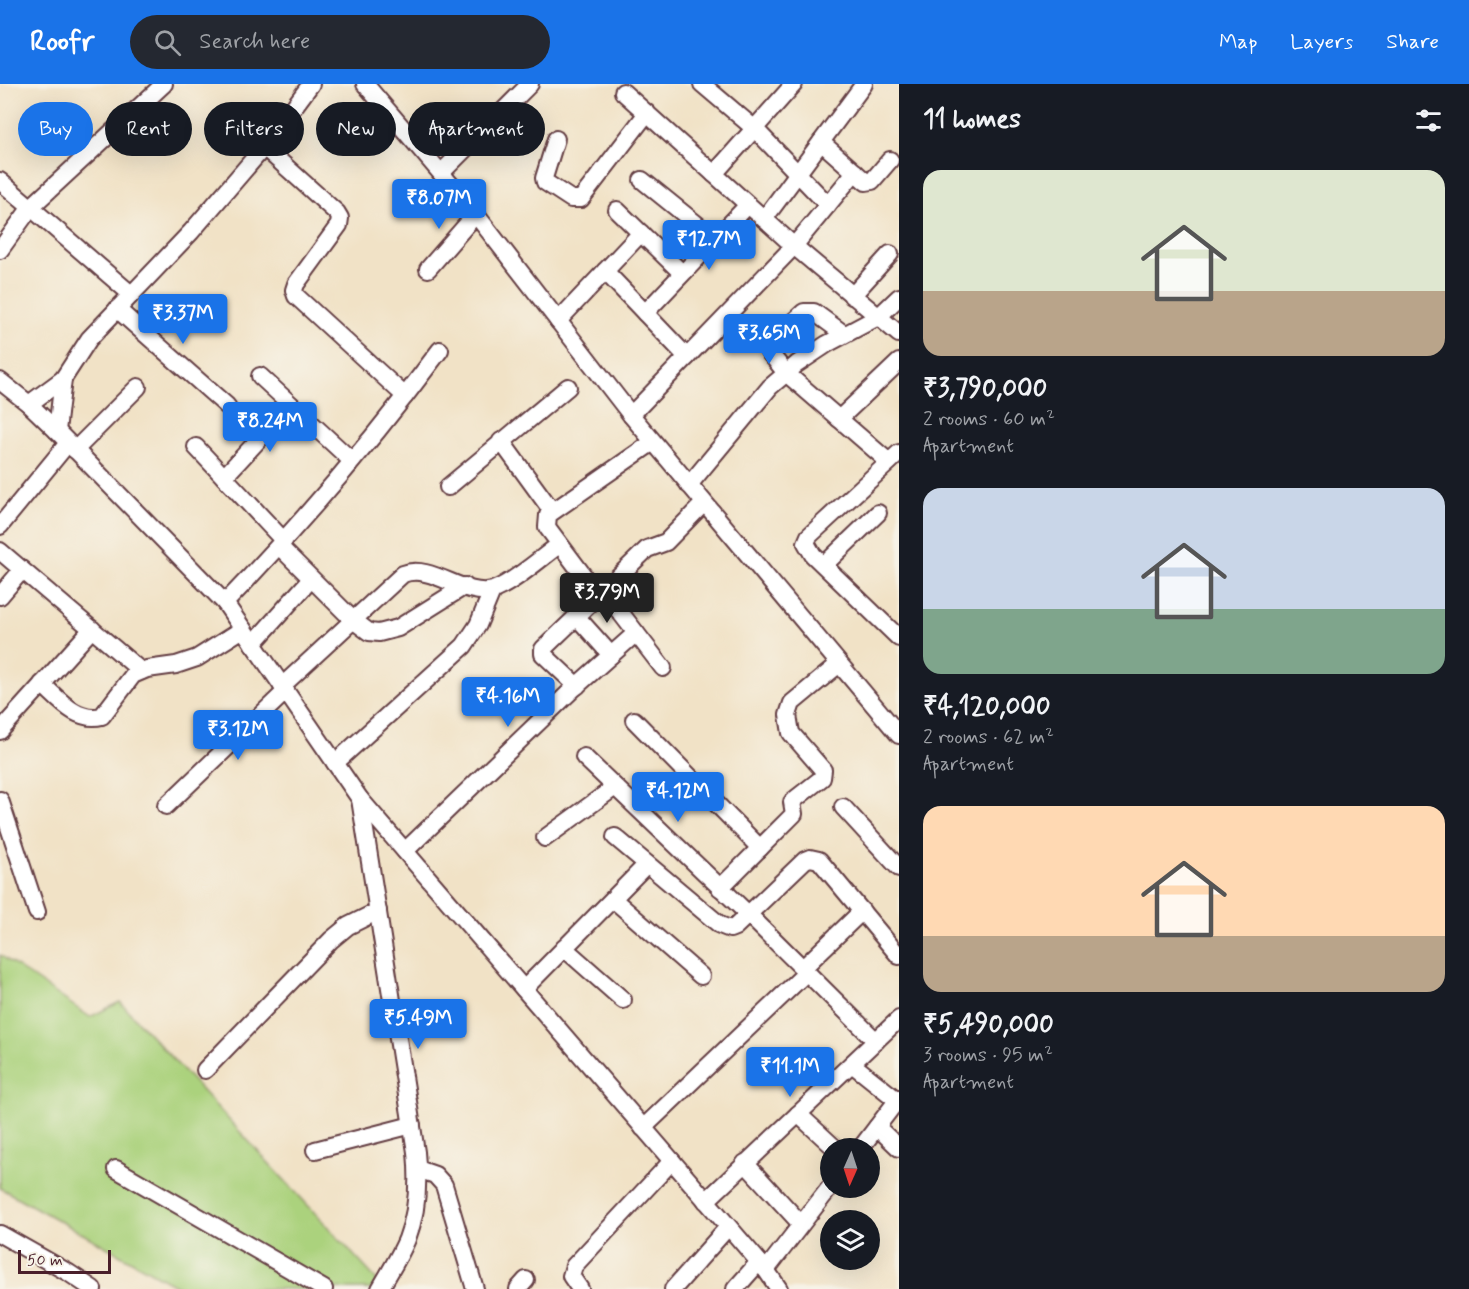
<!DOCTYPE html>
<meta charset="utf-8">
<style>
:root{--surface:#171b24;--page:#242831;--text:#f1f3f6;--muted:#9ea1a6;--accent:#1a73e8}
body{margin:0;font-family:Mynerve,sans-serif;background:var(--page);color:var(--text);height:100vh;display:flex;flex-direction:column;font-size:22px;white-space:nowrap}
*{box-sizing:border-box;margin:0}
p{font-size:20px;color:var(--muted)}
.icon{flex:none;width:33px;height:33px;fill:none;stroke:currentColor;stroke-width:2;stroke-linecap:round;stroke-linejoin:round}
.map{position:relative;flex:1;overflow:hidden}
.drawer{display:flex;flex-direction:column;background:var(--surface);width:570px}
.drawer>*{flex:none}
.guide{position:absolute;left:18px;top:18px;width:570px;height:54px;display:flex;gap:12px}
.needle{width:39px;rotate:183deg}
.fabs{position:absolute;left:820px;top:1054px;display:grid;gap:12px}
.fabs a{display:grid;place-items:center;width:60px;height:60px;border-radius:50%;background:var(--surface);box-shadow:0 6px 24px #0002;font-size:30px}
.scale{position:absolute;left:18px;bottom:15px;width:93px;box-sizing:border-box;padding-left:6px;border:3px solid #4a1f2b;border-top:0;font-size:16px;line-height:21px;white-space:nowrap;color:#4a1f2b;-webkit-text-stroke:4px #f7f3e8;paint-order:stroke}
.price{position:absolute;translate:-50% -51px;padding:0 14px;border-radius:6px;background:var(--accent);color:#fff;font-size:20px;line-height:39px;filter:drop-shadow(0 2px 3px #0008)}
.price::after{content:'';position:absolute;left:50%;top:36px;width:18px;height:14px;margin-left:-9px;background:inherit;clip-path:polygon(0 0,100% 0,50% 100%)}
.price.selected{background:#222;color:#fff}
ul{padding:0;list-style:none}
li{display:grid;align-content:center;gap:12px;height:318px;padding:0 24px}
li span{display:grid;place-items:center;height:186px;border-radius:18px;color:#555}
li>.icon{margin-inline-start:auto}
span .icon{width:108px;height:108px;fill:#fffc;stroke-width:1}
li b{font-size:26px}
h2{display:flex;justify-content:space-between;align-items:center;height:72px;padding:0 24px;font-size:26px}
.chip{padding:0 21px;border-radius:27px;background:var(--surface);box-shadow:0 6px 24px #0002;font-size:21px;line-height:54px}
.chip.selected{background:var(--accent);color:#fff}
header{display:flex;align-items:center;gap:36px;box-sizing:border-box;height:84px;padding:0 30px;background:var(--accent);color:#fff}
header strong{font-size:28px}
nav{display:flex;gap:33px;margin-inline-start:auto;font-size:21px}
.search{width:420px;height:54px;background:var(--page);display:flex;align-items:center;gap:15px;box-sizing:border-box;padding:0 21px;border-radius:33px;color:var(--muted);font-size:22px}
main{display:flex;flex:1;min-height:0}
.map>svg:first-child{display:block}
.pitch{fill:#abd27d;stroke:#7a7854;stroke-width:1.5}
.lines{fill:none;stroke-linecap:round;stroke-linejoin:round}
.minor-casing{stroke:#633c42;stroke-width:20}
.minor{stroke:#fff;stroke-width:16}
</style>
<header>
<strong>Roofr</strong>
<div class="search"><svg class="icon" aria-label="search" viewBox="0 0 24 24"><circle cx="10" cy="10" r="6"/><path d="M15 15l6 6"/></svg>Search here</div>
<nav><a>Map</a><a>Layers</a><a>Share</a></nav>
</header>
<main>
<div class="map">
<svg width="899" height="1205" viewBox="0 0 899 1205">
<rect width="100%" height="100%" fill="#f7f3e8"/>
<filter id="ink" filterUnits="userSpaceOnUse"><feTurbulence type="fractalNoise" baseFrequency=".0167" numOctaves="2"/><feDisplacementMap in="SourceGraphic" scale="12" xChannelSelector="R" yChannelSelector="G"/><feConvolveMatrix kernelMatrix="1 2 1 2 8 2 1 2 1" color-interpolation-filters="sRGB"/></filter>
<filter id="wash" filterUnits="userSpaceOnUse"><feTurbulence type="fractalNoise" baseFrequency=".008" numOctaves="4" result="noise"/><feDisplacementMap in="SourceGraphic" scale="24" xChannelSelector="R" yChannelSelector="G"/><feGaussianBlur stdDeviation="1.35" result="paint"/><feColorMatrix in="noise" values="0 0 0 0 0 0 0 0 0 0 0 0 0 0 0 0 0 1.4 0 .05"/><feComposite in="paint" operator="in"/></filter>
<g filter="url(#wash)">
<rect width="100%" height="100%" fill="#f1e2c6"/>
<!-- pitch -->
<polygon class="pitch" points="0,871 90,933 120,918 377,1196 372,1205 182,1205 0,1104"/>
</g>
<g filter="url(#ink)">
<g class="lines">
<defs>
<g id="minor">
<polyline points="365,0 474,128 631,331 899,651"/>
<polyline points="702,0 755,45 828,121"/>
<polyline points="623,8 794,162 899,250"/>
<polyline points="556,55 544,94 545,98 571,115 581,115 647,29"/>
<polyline points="821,58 866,98 872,97 890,76"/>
<polyline points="264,63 337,129 340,134 339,141 296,200 294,206 296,212 405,312"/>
<polyline points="441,89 530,0"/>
<polyline points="714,90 794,0"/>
<polyline points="642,96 715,155"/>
<polyline points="0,97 131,210"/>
<polyline points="617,126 682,189"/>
<polyline points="764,135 864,0"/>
<polyline points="0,166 31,123 164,0"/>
<polyline points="428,185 476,130"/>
<polyline points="605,187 687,273"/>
<polyline points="852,212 890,170"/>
<polyline points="117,225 227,322"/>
<polyline points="645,229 748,121"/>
<polyline points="558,237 641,149"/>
<polyline points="844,250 814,228 804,228 771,258 769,268 786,289 889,378"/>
<polyline points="260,292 352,377"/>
<polyline points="0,297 29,320 57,347 225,519 360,715 766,1186 779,1205"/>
<polyline points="29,320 63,295 89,255 191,148 264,63 311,0"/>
<polyline points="631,331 794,162 855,88"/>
<polyline points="839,335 899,278"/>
<polyline points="57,347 63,295"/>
<polyline points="501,357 552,427"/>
<polyline points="196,363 284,457"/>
<polyline points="75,366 138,303"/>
<polyline points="899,369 809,452 806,459 813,471 899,554"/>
<polyline points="224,393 291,321"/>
<polyline points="689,401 770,303 797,280 827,260 878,233 899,213"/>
<polyline points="448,403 568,303"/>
<polyline points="0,442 68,359"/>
<polyline points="279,462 353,536 369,548 379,549 398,544 465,502"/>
<polyline points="0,467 141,587"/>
<polyline points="824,481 878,429"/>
<polyline points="583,491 547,443 548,431 653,358"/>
<polyline points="603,506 663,584"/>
<polyline points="0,512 22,486"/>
<path d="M 225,519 C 302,439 374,355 440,266"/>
<polyline points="576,532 611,571"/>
<polyline points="253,560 311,495"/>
<path d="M 42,600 C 60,616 76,638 102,632 L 133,591 L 147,585 L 176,581 L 197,574 L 243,545"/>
<path d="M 282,602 L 403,490 C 432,479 464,514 493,506 C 512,500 542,473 559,461"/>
<polyline points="577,602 543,570 543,565 647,465 666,458 704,419"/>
<polyline points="634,636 760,764"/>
<polyline points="0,647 92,545"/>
<polyline points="584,673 748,830 876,957"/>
<polyline points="335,679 464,562 478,541 492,507"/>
<path d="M 360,715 L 416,1068 C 419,1098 418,1127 407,1155 C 400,1172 389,1189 380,1205"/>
<polyline points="0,716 37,828"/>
<polyline points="166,722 286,607"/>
<polyline points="843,723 899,784"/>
<polyline points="615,753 720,841 730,845 735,843 805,776 810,774 819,776 899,872"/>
<polyline points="545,754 615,703"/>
<polyline points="405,767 573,605 636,549"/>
<polyline points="720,804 794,730 792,718 794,716 822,694 823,686 791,649 788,631 792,619 839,580"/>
<polyline points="613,815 701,892"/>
<polyline points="564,864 623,916"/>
<polyline points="803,884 862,827"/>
<polyline points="524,905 647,780"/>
<polyline points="852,980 897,1016"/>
<polyline points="205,986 331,856 348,842 378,827"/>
<polyline points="798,1030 836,1065"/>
<polyline points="877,1043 899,1064"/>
<polyline points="643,1044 807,888"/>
<polyline points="860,1065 899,1014"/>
<polyline points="315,1066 412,1041"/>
<polyline points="745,1079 801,1140"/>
<polyline points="116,1085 324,1205"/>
<polyline points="418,1085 435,1091 444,1101 475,1205"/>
<polyline points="706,1117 899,935"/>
<polyline points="0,1150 69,1189 93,1205"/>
<polyline points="766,1186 831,1102"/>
<polyline points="518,1205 526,1196"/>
<polyline points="580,1205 571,1192 574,1182 672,1077"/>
<polyline points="673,1205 728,1143"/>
<polyline points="735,1205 759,1178"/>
</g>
</defs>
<!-- minor casing -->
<use href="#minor" class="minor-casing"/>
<!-- minor -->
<use href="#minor" class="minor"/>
</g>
</g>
</svg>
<div class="fabs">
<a><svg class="needle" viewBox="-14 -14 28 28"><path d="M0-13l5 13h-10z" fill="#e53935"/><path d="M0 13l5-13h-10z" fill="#9ea1a6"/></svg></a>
<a><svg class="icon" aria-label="layers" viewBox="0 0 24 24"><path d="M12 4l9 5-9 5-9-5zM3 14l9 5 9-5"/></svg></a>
</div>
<div class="scale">50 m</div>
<b class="price" style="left:439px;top:146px">₹8.07M</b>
<b class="price" style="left:709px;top:187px">₹12.7M</b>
<b class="price" style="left:183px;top:261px">₹3.37M</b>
<b class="price" style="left:769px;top:281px">₹3.65M</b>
<b class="price" style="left:270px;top:369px">₹8.24M</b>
<b class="price selected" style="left:607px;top:540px">₹3.79M</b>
<b class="price" style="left:508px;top:644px">₹4.16M</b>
<b class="price" style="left:238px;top:677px">₹3.12M</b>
<b class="price" style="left:678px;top:739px">₹4.12M</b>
<b class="price" style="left:418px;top:966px">₹5.49M</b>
<b class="price" style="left:790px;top:1014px">₹11.1M</b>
<div class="guide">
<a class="chip selected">Buy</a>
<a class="chip">Rent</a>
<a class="chip">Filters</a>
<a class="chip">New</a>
<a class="chip">Apartment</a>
</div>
</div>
<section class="drawer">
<h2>11 homes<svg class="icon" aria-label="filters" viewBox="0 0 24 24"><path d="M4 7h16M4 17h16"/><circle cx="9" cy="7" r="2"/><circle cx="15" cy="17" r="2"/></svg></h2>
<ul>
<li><span style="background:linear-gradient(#dfe7d0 65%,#b9a48a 0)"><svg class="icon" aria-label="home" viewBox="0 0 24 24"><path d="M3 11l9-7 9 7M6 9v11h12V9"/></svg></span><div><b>₹3,790,000</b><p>2 rooms · 60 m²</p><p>Apartment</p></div></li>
<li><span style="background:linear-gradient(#c9d6e8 65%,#7fa58c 0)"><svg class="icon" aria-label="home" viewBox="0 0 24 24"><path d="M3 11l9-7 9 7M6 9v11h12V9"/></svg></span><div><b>₹4,120,000</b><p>2 rooms · 62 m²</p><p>Apartment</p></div></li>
<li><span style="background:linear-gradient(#ffd9b3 70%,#b9a48a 0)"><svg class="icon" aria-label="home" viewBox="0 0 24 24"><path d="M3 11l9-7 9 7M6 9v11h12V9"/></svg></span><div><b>₹5,490,000</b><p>3 rooms · 95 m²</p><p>Apartment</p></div></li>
</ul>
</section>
</main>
